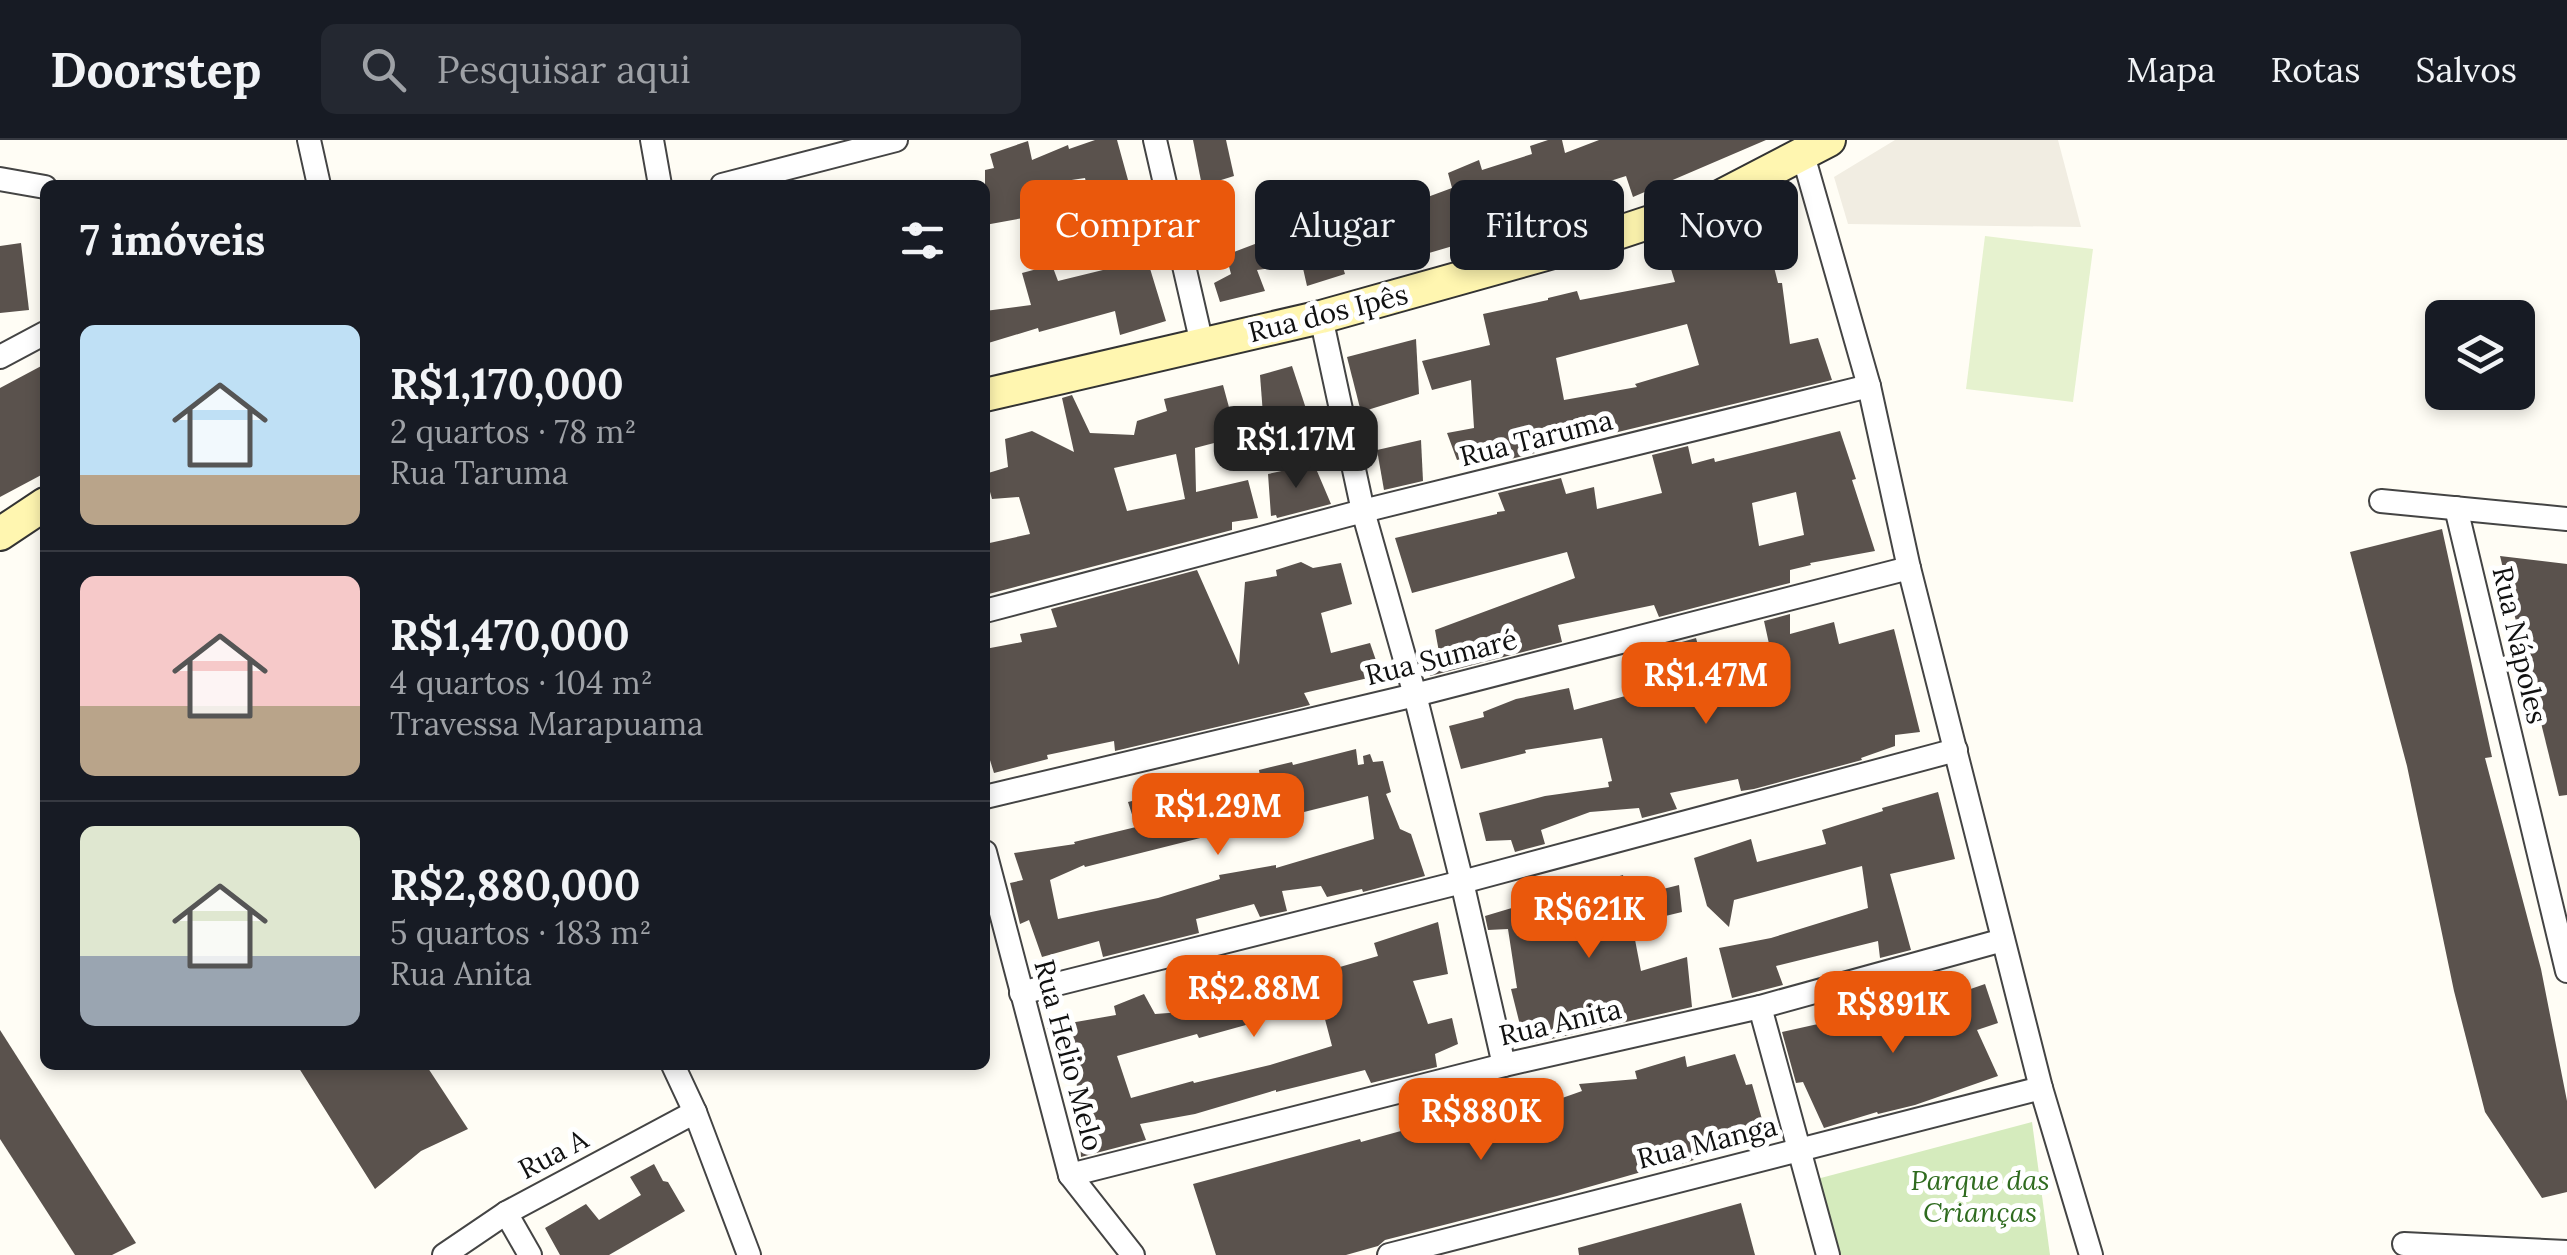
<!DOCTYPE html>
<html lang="pt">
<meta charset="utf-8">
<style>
:root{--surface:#171b24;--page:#242831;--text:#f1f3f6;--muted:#9ea1a6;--line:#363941;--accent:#ea580c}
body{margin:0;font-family:Lora,serif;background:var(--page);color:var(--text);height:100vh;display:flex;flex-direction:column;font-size:38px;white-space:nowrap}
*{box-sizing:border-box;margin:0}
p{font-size:32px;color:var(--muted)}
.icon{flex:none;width:55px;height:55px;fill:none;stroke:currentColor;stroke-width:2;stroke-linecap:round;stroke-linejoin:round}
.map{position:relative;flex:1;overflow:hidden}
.panel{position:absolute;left:40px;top:40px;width:950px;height:890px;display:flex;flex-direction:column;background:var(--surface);border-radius:15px;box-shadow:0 5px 15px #0003}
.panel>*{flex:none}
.top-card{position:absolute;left:1020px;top:40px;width:950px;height:90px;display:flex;gap:20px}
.controls{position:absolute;left:2425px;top:160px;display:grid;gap:20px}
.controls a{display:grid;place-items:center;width:110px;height:110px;border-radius:15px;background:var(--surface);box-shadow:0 5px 15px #0003;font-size:50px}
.price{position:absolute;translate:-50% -85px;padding:0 22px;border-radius:20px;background:var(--accent);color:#fff;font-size:32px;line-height:65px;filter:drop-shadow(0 2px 5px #0008)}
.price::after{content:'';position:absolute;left:50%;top:60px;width:30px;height:22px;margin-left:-15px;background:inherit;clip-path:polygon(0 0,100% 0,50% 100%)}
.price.active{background:#222;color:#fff}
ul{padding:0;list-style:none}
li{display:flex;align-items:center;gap:30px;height:250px;padding:0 40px}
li+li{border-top:2px solid var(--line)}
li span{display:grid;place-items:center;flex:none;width:280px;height:200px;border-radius:15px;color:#555}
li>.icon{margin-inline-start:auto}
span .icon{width:120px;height:120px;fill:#fffc;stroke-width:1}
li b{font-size:42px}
h2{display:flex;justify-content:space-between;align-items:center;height:120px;padding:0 40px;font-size:42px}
.chip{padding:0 35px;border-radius:15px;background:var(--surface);box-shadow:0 5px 15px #0003;font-size:35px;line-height:90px}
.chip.active{background:var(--accent);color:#fff}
header{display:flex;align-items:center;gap:60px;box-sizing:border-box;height:140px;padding:0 50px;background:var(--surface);border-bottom:2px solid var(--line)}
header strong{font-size:48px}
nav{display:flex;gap:55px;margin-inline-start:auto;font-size:35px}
.search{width:700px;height:90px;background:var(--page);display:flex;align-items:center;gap:25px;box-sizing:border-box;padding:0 35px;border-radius:15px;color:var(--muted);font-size:38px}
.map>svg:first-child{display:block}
.green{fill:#d5ebbd}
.pitch{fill:#e6f2cf}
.plaza{fill:#f1ede2}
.building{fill:#5a524d;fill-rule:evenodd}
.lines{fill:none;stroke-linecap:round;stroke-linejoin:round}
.street-casing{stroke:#444;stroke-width:26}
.secondary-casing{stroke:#333;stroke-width:36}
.street{stroke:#fff;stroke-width:22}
.secondary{stroke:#fff6b0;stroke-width:32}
.labels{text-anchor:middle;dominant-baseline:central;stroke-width:10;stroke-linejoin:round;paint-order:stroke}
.street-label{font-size:28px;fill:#111;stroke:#fff}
.park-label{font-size:28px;font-style:italic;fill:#2f6b1f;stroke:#fff}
</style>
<header>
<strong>Doorstep</strong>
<div class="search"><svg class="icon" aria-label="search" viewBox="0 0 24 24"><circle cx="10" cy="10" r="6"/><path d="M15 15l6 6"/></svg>Pesquisar aqui</div>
<nav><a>Mapa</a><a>Rotas</a><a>Salvos</a></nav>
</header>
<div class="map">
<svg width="2567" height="1115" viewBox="0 0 2567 1115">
<rect width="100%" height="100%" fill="#fffdf5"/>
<!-- green -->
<polygon class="green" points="2032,982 2050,1115 1836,1115 1817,1039"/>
<!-- pitch -->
<polygon class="pitch" points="1985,96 2093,109 2073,262 1966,249"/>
<!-- plaza -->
<polygon class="plaza" points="1895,0 2058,0 2081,87 1848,84 1834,37"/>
<!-- building -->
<g class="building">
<polygon points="1095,0 1117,0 1144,98 1141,99 1166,181 1120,195 1115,171 1039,192 1038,188 985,204 985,171 1031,165 1022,133 1052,125 1058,141 1107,129 1085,38 1038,45 1045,74 985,85 985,30 994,28 990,14 1028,1 1032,20 1068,5 1069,9"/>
<polygon points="1193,0 1226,0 1234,36 1202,46"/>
<polygon points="1548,0 1562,0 1565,13 1599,0 1766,0 1633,57 1626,36 1585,49 1584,46 1537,65 1457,84 1463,103 1429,113 1424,94 1336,105 1345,134 1307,146 1302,124 1257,130 1265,151 1220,162 1214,143 1231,134 1226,115 1292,90 1290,83 1324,69 1333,86 1415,64 1414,62 1452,48 1448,33 1479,20 1482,30 1532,14 1530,6"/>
<polygon points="21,103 29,170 0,173 0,106"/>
<path d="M 1771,115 L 1778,143 L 1782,143 L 1790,204 L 1818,198 L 1832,240 L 1614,293 L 1611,278 L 1570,287 L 1547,296 L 1551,309 L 1487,325 L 1482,314 L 1457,320 L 1447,293 L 1474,288 L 1471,240 L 1432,250 L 1422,221 L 1490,205 L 1483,174 L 1548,160 L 1548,158 L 1577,151 L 1580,160 L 1675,142 L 1670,126 L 1736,118 L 1737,125 ZM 1687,184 L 1699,225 L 1635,244 L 1637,247 L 1564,260 L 1556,218 Z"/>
<polygon points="1416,199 1419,254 1361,272 1347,217"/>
<polygon points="45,224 45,333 0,357 0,248"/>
<polygon points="1292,226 1312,287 1265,301 1260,235"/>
<path d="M 1223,245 L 1237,297 L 1195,308 L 1196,352 L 1248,340 L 1258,378 L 1232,382 L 1232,390 L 985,455 L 985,404 L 1030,394 L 1019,357 L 992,359 L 985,334 L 1008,327 L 1005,299 L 1032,291 L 1074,312 L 1062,258 L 1072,255 L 1090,293 L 1134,295 L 1137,281 L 1167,271 L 1164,259 ZM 1176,314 L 1185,359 L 1127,371 L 1114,328 Z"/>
<path d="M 1840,291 L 1856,339 L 1852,340 L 1875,411 L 1810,423 L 1811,425 L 1790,430 L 1790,443 L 1659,477 L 1654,465 L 1558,485 L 1562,502 L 1430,536 L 1426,519 L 1439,512 L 1435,490 L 1575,438 L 1567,412 L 1412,453 L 1395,398 L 1497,374 L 1497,372 L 1505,371 L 1498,353 L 1561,338 L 1566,354 L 1594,347 L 1597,369 L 1662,353 L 1652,315 L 1688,306 L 1692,324 L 1714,318 L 1715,322 ZM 1796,352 L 1804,395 L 1759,406 L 1752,363 Z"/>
<polygon points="1421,300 1423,341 1384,350 1377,310"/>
<polygon points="1314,324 1331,364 1277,378 1276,375 1271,376 1268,334"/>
<polygon points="2442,389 2492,617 2485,618 2541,829 2567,961 2567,1052 2542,1058 2485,972 2454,851 2407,626 2350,412"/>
<polygon points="2500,416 2567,424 2567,655 2559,656"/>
<polygon points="1301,422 1313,428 1341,423 1352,464 1321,473 1331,513 1370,503 1381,535 1304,553 1310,565 1115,611 1114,601 1047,615 1048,619 994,633 985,604 985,509 1022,502 1020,494 1057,487 1051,469 1197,430 1239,525 1245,442 1277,436 1276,430"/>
<polygon points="1790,474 1790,494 1834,482 1839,504 1894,489 1920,592 1895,595 1895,606 1861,618 1862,620 1754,649 1741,651 1738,639 1670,653 1677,669 1642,678 1639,668 1590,672 1541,690 1545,704 1515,712 1511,700 1486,701 1479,673 1545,656 1609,647 1608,642 1612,641 1602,598 1525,610 1526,613 1461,629 1449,586 1484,577 1483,572 1516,559 1569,548 1574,570 1651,549 1650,545 1671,541 1671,505 1696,498 1708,542 1773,522 1764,481"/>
<path d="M 1356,609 L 1358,625 L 1364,624 L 1363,616 L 1370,614 L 1373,622 L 1383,621 L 1391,652 L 1386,654 L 1400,689 L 1411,694 L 1425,736 L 1363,752 L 1362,749 L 1327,757 L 1321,746 L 1282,751 L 1287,771 L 1260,777 L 1254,764 L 1196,779 L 1199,793 L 1103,817 L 1099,801 L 1042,817 L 1029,780 L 1020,784 L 1010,743 L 1023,740 L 1014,713 L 1075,704 L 1074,702 L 1136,687 L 1128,662 L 1160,654 L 1173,675 L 1262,650 L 1259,630 L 1292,622 L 1293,625 ZM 1368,656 L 1374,699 L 1276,728 L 1276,725 L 1219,735 L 1220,739 L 1158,758 L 1058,779 L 1050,740 L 1084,725 L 1085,727 Z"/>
<polygon points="1938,652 1955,719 1890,734 1911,810 1880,818 1878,801 1776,826 1783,845 1732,858 1719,808 1771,798 1868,768 1862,726 1734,760 1729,787 1707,766 1694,718 1751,699 1757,722 1826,704 1822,690 1883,671 1882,668"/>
<polygon points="1623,735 1627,758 1679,745 1682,772 1632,784 1641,831 1687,817 1692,867 1525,905 1511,849 1517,848 1508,789 1488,790 1485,776"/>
<path d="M 1438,782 L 1448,834 L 1413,841 L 1428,884 L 1452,878 L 1458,904 L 1435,914 L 1437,927 L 1371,943 L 1365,930 L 1276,952 L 1276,950 L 1195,974 L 1140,984 L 1146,1000 L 1081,1017 L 1076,931 L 1064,936 L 1047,887 L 1116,875 L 1114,866 L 1144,854 L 1155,874 L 1182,872 L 1213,860 L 1211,840 L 1242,829 L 1244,835 L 1302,822 L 1305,837 L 1378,816 L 1374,803 ZM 1321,864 L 1332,906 L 1270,925 L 1194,943 L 1193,941 L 1131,958 L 1117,916 L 1197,894 L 1199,898 Z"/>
<polygon points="1985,844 1998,883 1977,890 1998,936 1915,965 1878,974 1877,972 1824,988 1803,942 1796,943 1782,892 1926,860 1927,864"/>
<polygon points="0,890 136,1103 112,1115 75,1115 0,999"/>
<polygon points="1735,914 1746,945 1752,944 1767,997 1681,1024 1680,1021 1557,1056 1385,1100 1378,1106 1346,1115 1216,1115 1193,1044 1360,999 1361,1002 1419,986 1420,990 1484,973 1482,968 1517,958 1520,973 1582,951 1579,944 1637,939 1635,931 1685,916 1687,927"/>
<polygon points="297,925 426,925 468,989 421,1011 375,1049"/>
<polygon points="654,1024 663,1041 668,1042 685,1071 609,1115 560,1115 545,1088 586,1064 599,1080 641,1055 630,1037"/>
<polygon points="1741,1063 1755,1115 1579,1115 1578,1108"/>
</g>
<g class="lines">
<defs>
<g id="street">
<polyline points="309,0 319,45"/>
<polyline points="652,0 660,45"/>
<polyline points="1155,0 1202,204"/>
<polyline points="1803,15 1869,246 1909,428 2041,948 2091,1115"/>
<polyline points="0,39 45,47"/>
<polyline points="722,45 896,0"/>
<polyline points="1321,177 1363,371 1415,555 1462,742 1504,925"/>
<polyline points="0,217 45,193"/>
<polyline points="2381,361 2567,379"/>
<polyline points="2456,368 2567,831"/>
<polyline points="985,471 1363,371 1869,246"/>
<polyline points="985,657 1415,555 1909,428"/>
<polyline points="985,712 1070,1035 1133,1115"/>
<polyline points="1021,853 1462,742 1956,610"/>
<polyline points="1760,867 1828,1115"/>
<polyline points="673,925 695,972 749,1115"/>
<polyline points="1070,1035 1504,925 1760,867 2003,800"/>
<polyline points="506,1073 530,1115"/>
<polyline points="2404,1104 2567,1112"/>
<polyline points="444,1115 506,1073 695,972"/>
<polyline points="1389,1115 2041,948"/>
</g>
<g id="secondary">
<polyline points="985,255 1321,177 1596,100 1708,63 1829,0"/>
<polyline points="0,394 45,364"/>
</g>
</defs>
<!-- street casing -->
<use href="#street" class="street-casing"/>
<!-- secondary casing -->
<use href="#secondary" class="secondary-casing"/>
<!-- street -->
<use href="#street" class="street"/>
<!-- secondary -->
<use href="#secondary" class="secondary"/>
</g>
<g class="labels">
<!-- street labels -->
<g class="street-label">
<text transform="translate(1328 173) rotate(-14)">Rua dos Ipês</text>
<text transform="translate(1536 298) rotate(-14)">Rua Taruma</text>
<text transform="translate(2520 505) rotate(77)">Rua Nápoles</text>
<text transform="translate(1441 517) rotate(-14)">Rua Sumaré</text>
<text transform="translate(1560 882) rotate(-13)">Rua Anita</text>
<text transform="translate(1069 915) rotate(75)">Rua Helio Melo</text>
<text transform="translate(1707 1002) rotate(-14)">Rua Manga</text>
<text transform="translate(553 1014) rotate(-28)">Rua A</text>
</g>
<!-- park labels -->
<g class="park-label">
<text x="1980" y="1040">Parque das<tspan x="1980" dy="32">Crianças</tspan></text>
</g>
</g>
</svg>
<div class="controls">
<a><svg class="icon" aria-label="layers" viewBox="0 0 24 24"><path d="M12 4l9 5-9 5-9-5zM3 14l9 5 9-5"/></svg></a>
</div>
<b class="price active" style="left:1296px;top:351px">R$1.17M</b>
<b class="price" style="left:1706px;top:587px">R$1.47M</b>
<b class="price" style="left:1218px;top:718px">R$1.29M</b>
<b class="price" style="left:1589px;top:821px">R$621K</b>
<b class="price" style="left:1254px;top:900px">R$2.88M</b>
<b class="price" style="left:1893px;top:916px">R$891K</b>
<b class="price" style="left:1481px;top:1023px">R$880K</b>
<div class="top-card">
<a class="chip active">Comprar</a>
<a class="chip">Alugar</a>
<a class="chip">Filtros</a>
<a class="chip">Novo</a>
</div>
<section class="panel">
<h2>7 imóveis<svg class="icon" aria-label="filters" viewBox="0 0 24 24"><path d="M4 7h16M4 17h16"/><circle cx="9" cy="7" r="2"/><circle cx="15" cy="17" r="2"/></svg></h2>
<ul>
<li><span style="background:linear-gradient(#bfe0f5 75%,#b9a48a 0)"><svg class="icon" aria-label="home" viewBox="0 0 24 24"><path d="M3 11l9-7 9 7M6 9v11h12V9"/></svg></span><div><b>R$1,170,000</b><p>2 quartos · 78 m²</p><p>Rua Taruma</p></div></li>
<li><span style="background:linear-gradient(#f6c9c9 65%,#b9a48a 0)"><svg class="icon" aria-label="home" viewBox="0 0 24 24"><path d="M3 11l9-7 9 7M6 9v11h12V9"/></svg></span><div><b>R$1,470,000</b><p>4 quartos · 104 m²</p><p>Travessa Marapuama</p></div></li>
<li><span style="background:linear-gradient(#dfe7d0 65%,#9aa5b1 0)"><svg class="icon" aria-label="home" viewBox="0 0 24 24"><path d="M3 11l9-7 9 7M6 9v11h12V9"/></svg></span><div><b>R$2,880,000</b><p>5 quartos · 183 m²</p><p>Rua Anita</p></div></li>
</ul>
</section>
</div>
